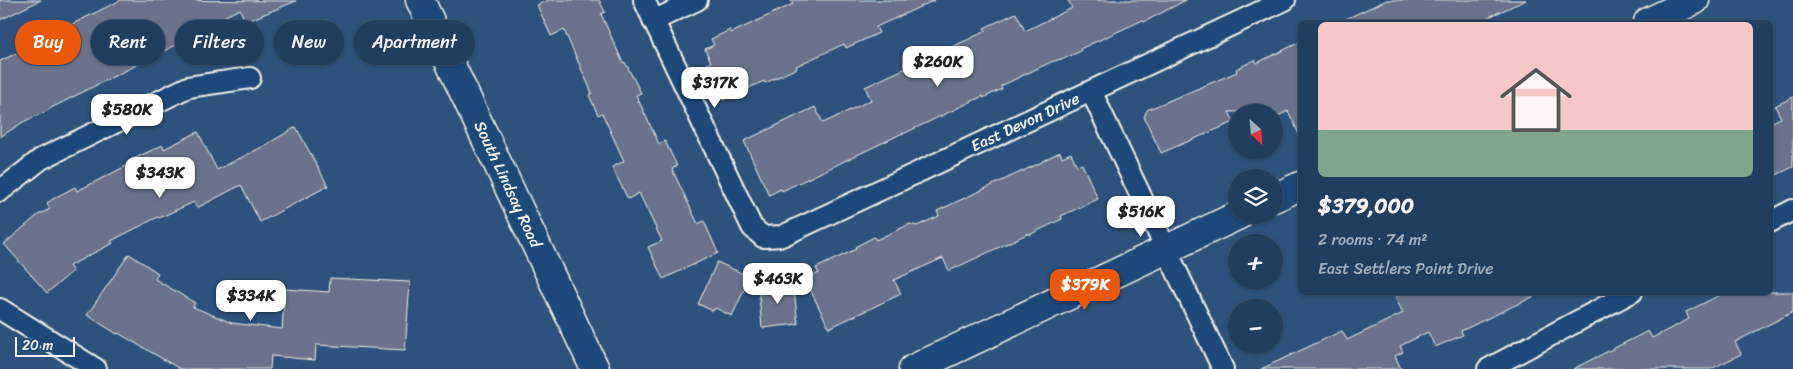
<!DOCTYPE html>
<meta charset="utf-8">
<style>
:root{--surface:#223e5e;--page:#2e4967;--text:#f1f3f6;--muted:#a2aebc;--line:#3f5773;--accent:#ea580c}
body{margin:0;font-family:Sriracha,sans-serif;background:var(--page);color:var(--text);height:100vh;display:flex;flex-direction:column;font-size:19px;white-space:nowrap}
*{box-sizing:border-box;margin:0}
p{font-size:16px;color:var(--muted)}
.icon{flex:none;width:28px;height:28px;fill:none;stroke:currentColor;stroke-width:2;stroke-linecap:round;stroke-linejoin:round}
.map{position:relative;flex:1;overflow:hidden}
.details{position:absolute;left:1298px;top:20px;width:475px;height:275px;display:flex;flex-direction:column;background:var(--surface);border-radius:8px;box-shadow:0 1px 4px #0004,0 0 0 1px var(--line)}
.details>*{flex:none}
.guide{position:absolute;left:15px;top:20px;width:475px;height:45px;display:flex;gap:10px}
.needle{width:32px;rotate:154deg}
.controls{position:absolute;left:1228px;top:104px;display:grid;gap:10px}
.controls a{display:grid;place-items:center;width:55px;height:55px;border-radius:50%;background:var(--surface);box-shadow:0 1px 4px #0004,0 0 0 1px var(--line);font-size:25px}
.scale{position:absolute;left:15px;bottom:12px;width:60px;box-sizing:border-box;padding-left:5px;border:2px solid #f4f1e8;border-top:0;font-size:14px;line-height:18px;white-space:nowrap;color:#f4f1e8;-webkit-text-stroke:4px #1f4a7a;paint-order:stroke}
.price{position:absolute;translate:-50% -42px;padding:0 11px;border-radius:10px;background:#fff;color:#222;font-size:16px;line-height:32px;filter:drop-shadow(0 1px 2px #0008)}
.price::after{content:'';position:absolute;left:50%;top:30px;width:15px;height:11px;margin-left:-8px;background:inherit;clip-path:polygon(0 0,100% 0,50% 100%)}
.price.selected{background:var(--accent);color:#fff}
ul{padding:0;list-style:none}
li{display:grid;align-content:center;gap:10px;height:265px;padding:0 20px}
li+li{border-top:1px solid var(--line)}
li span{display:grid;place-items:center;height:155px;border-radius:8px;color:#555}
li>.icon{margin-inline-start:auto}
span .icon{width:90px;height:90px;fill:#fffc;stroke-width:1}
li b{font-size:21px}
.pill{padding:0 18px;border-radius:22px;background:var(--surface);box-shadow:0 1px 4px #0004,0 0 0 1px var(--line);font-size:18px;line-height:45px}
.pill.selected{background:var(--accent);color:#fff}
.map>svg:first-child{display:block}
.building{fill:#6a738b;stroke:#f4f1e8}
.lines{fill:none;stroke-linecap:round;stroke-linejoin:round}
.street-casing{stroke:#f4f1e8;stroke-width:24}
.secondary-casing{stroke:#f4f1e8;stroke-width:31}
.street{stroke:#1f4a7a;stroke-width:20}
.secondary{stroke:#1f4a7a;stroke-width:28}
.labels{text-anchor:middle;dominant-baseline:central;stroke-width:4;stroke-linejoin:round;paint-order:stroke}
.street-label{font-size:16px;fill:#f4f1e8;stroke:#1f4a7a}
</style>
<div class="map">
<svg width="1793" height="369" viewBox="0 0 1793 369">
<rect width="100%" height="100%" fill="#2e527d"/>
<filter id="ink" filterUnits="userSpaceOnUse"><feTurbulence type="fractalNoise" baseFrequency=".02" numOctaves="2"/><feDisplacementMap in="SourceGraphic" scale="10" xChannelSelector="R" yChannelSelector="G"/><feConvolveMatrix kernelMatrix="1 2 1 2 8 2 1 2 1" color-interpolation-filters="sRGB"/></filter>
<g filter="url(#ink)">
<!-- building -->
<g class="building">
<polygon points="0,0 41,0 0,20"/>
<polygon points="121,0 296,1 245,22 240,9 182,37 184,41 49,109 49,110 23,122 0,137 0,61 37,44 36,42"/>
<polygon points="549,0 599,0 605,12 601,14 623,63 625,62 641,93 636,95 659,144 665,141 677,166 672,169 698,224 704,221 718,253 663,279 648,247 662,241 639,193 628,199 612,167 624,161 602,113 598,115 589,95 592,93 564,30 551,36 537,5"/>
<polygon points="791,0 935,0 876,27 879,33 846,48 844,44 796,66 797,68 765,83 764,81 723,100 707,64 711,62 705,49 714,45 711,39 730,30 731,33 793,4"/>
<polygon points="1068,0 1186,0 1144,22 1143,20 1080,49 1081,51 1061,60 1061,59 1051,62 1001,86 1002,89 983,98 983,96 903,134 903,133 782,191 781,189 769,195 744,141 815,107 823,123 871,100 865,87 906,68 904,64 935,50 937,54 986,31 984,28 1016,13 1025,31 1072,8"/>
<polygon points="1387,0 1526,0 1478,22 1339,22"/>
<polygon points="1300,42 1300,136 1288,111 1274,118 1274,112 1229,112 1234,122 1161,153 1144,117 1147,110 1237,72 1236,69 1255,60 1257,63"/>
<polygon points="1793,97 1793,167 1770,178 1770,123 1781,118 1775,106"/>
<polygon points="296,127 328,186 260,222 241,185 197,208 194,202 159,218 158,217 111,241 113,243 69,266 73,271 47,293 4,244 38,215 50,209 47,203 56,197 75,187 77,191 132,163 131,160 163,145 164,149 198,132 217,170 264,146"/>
<polygon points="1060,152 1062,157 1071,153 1077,166 1082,164 1098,199 1061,216 1062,219 1029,235 1029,233 949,271 943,258 894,280 901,294 829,328 805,279 819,273 816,268 856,249 855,247 874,237 876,240 910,224 917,226 939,216 937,211 1042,162 1042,161"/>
<polygon points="129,254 158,273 155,279 195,303 193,307 232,323 282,329 285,289 329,292 330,278 410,282 405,350 316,345 315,360 271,356 270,369 180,369 118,333 117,334 87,315"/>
<polygon points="717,262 750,277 732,316 715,308 713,311 698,304"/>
<polygon points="793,282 798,324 762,328 758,285"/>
<polygon points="1404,292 1543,292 1461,331 1463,335 1435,347 1428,332 1400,346 1403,352 1395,356 1401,369 1261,369 1342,331 1347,340 1403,313 1395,297"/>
<polygon points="1726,292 1793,292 1793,312 1735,342 1741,354 1711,369 1573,369 1648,331 1652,338 1689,319 1686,312"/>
</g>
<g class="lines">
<defs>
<g id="street">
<polyline points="644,0 752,227 763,237 782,236 1285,0"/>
<polyline points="653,21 697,0"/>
<polyline points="1091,91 1223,369"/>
<polyline points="0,191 41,159 188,87 250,78"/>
<polyline points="1770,222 1793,210"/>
<polyline points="0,309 96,369"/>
<polyline points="1488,369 1632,292"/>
</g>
<g id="secondary">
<polyline points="420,0 595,369"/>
<polyline points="1648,22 1695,0"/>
<polyline points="1274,198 1300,186"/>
<polyline points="913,369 1239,215"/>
</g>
</defs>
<!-- street casing -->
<use href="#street" class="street-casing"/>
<!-- secondary casing -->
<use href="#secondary" class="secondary-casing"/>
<!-- street -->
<use href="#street" class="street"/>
<!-- secondary -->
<use href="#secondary" class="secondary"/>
</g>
</g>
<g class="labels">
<!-- street labels -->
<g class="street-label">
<text transform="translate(1025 122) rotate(-25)">East Devon Drive</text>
<text transform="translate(508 184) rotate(65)">South Lindsay Road</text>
</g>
</g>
</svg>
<div class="controls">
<a><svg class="needle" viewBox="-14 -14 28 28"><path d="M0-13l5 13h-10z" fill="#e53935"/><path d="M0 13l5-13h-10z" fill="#a2aebc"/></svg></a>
<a><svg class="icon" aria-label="layers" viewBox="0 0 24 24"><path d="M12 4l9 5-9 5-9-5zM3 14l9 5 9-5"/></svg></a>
<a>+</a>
<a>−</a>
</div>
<div class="scale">20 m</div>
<b class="price" style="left:938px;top:88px">$260K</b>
<b class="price" style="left:715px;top:109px">$317K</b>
<b class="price" style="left:127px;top:136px">$580K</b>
<b class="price" style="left:160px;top:199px">$343K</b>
<b class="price" style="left:1141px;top:238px">$516K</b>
<b class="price" style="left:778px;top:305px">$463K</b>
<b class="price selected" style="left:1085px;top:311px">$379K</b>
<b class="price" style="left:251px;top:322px">$334K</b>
<div class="guide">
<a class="pill selected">Buy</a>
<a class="pill">Rent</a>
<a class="pill">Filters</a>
<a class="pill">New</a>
<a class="pill">Apartment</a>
</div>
<section class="details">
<ul>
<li><span style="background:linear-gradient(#f6c9c9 70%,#7fa58c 0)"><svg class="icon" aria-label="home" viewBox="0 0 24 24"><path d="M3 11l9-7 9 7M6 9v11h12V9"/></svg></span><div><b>$379,000</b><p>2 rooms · 74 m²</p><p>East Settlers Point Drive</p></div></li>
</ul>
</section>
</div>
